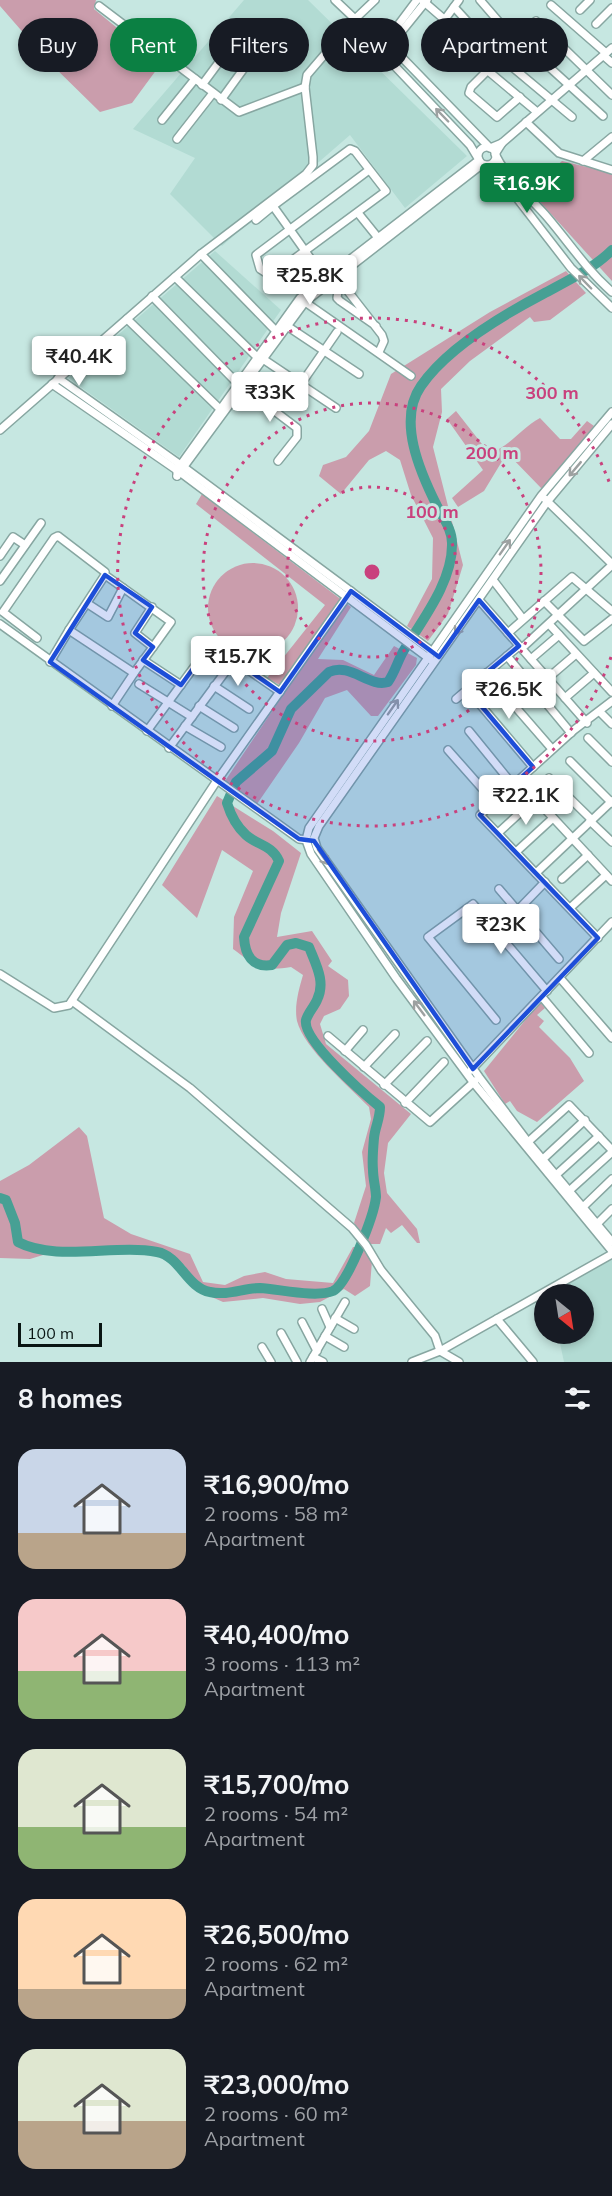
<!DOCTYPE html>
<meta charset="utf-8">
<style>
:root{--surface:#171b24;--page:#20242c;--text:#f1f3f6;--muted:#9ea1a6;--accent:#0b8043}
body{margin:0;font-family:Mulish,sans-serif;background:var(--page);color:var(--text);height:100vh;display:flex;flex-direction:column;font-size:22px;white-space:nowrap}
*{box-sizing:border-box;margin:0}
p{font-size:20px;color:var(--muted)}
.icon{flex:none;width:33px;height:33px;fill:none;stroke:currentColor;stroke-width:2;stroke-linecap:round;stroke-linejoin:round}
.map{position:relative;height:1362px;overflow:hidden}
.side{display:flex;flex-direction:column;background:var(--surface);flex:1}
.side>*{flex:none}
.banner{position:absolute;left:18px;top:18px;width:576px;height:54px;display:flex;gap:12px}
.needle{width:39px;rotate:150deg}
.controls{position:absolute;left:534px;top:1284px;display:grid;gap:12px}
.controls a{display:grid;place-items:center;width:60px;height:60px;border-radius:50%;background:var(--surface);box-shadow:0 3px 9px #0003;font-size:30px}
.scale{position:absolute;left:18px;bottom:15px;width:84px;box-sizing:border-box;padding-left:6px;border:3px solid #091513;border-top:0;font-size:16px;line-height:21px;white-space:nowrap;color:#091513;-webkit-text-stroke:4px #c6e7e1;paint-order:stroke}
.price{position:absolute;translate:-50% -51px;padding:0 14px;border-radius:6px;background:#fff;color:#222;font-size:20px;line-height:39px;filter:drop-shadow(0 2px 3px #0008)}
.price::after{content:'';position:absolute;left:50%;top:36px;width:18px;height:14px;margin-left:-9px;background:inherit;clip-path:polygon(0 0,100% 0,50% 100%)}
.price.on{background:var(--accent);color:#fff}
ul{padding:0;list-style:none}
li{display:flex;align-items:center;gap:18px;height:150px;padding:0 18px}
li span{display:grid;place-items:center;flex:none;width:168px;height:120px;border-radius:18px;color:#555}
li>.icon{margin-inline-start:auto}
span .icon{width:72px;height:72px;fill:#fffc;stroke-width:1}
li b{font-size:26px}
h2{display:flex;justify-content:space-between;align-items:center;height:72px;padding:0 18px;font-size:26px}
.tag{padding:0 21px;border-radius:27px;background:var(--surface);box-shadow:0 3px 9px #0003;font-size:21px;line-height:54px}
.tag.on{background:var(--accent);color:#fff}
.map>svg:first-child{display:block}
.built{fill:#b2dbd3}
.green{fill:#ca9dac}
.lines{fill:none;stroke-linecap:round;stroke-linejoin:round}
.river{stroke:#47a094;stroke-width:10}
.minor-casing{stroke:#87a6a1;stroke-width:10}
.minor{stroke:#fff;stroke-width:7}
.oneway{stroke:#9da1a1}
.marked{fill:#1d4ed8;fill-opacity:0.2;stroke:#1d4ed8;stroke-width:4.5;stroke-linejoin:round}
.ring{fill:none;stroke:#c9417d;stroke-width:3;stroke-dasharray:3 6}
.centre{fill:#c9417d;stroke:#c6e7e1;stroke-width:3}
.ring-label{font-size:18px;text-anchor:middle;font-weight:bold;fill:#c9417d;stroke:#c6e7e1;stroke-width:6;stroke-linejoin:round;paint-order:stroke}
</style>
<div class="map">
<svg width="612" height="1362" viewBox="0 0 612 1362">
<rect width="100%" height="100%" fill="#c6e7e1"/>
<!-- built -->
<g class="built">
<polygon points="244,0 308,0 467,156 405,208 350,135 222,246 170,194 195,158 133,129"/>
<polygon points="215,251 281,310 179,457 68,378"/>
<polygon points="612,1258 612,1362 564,1362 558,1334 584,1334 584,1294 551,1294 550,1289"/>
</g>
<!-- green -->
<g class="green">
<polygon points="0,0 96,0 94,9 155,59 157,69 132,103 100,112 47,60 0,6"/>
<polygon points="562,161 612,173 612,281 513,172 515,169 544,177"/>
<polygon points="566,271 586,293 550,320 534,322 530,317 470,361 441,389 442,412 433,447 463,565 448,614 428,641 407,626 432,579 433,538 411,495 400,460 386,451 369,460 341,494 319,476 323,465 346,457 369,431 391,374 490,312"/>
<path d="M 456,411 L 489,453 C 510,447 520,429 540,418 L 560,439 L 571,439 L 587,421 L 594,426 L 542,489 L 507,453 L 484,491 L 458,507 L 452,498 L 483,470 L 447,419 Z"/>
<polygon points="202,494 351,607 318,659 343,660 374,675 394,646 417,658 416,665 378,716 371,716 347,690 325,698 299,743 257,804 225,781 287,689 267,678 325,605 196,504"/>
<circle cx="253" cy="608" r="45"/>
<path d="M 217,796 L 273,831 L 301,853 L 281,913 L 277,937 L 312,931 L 332,961 L 328,966 L 348,980 L 349,996 L 340,1009 L 324,1016 L 320,1024 L 326,1044 L 411,1114 L 388,1143 L 384,1173 L 387,1193 L 417,1229 L 420,1243 L 417,1243 L 402,1225 L 391,1233 L 386,1228 L 380,1244 L 368,1244 L 354,1223 L 366,1186 L 362,1152 L 371,1119 L 369,1107 C 349,1086 304,1049 297,1021 C 294,1006 299,989 303,975 L 291,967 C 262,972 256,966 233,949 L 234,917 L 253,871 L 222,850 L 197,918 L 162,885 Z"/>
<polygon points="540,1002 545,1008 537,1015 544,1021 539,1027 570,1058 584,1081 537,1122 517,1111 510,1101 505,1104 484,1071"/>
<polygon points="79,1127 87,1136 104,1218 131,1234 190,1254 203,1282 225,1285 244,1276 265,1272 286,1279 333,1283 353,1247 363,1247 372,1261 370,1286 355,1296 344,1289 320,1302 300,1304 263,1298 223,1302 196,1290 185,1266 162,1250 69,1247 30,1259 0,1258 0,1181 29,1165"/>
</g>
<g class="lines">
<!-- river -->
<path class="river" d="M 0,1198 L 6,1200 L 15,1223 L 18,1242 C 56,1262 115,1244 157,1252 C 180,1256 187,1288 210,1292 C 228,1296 243,1288 260,1288 C 279,1289 316,1298 333,1291 C 348,1284 374,1215 376,1197 C 376,1189 373,1179 373,1170 C 372,1160 373,1149 374,1138 C 375,1127 380,1119 380,1107 C 364,1094 302,1040 306,1020 C 308,1013 314,1007 317,1000 C 326,982 316,965 309,947 L 296,943 L 287,945 L 272,965 C 252,968 245,955 244,937 L 279,861 C 272,845 257,845 246,835 C 236,826 231,816 227,803 L 236,782 L 272,751 L 291,709 L 329,672 C 350,662 369,688 388,682 C 395,672 398,660 404,650 C 423,619 453,581 452,543 C 452,529 443,518 437,506 C 420,472 397,420 421,386 C 447,348 503,315 543,294 C 567,281 593,269 612,250"/>
<defs>
<g id="minor">
<polyline points="422,0 445,20"/>
<polyline points="459,0 434,34 436,42 448,56 452,57 475,36"/>
<polyline points="480,0 506,30"/>
<polyline points="551,5 606,53"/>
<polyline points="99,6 239,112 305,87"/>
<polyline points="454,7 476,31 475,36 572,117"/>
<polyline points="580,10 590,0"/>
<polyline points="536,21 612,95"/>
<polyline points="596,24 612,8"/>
<polyline points="514,35 603,116"/>
<polyline points="373,36 386,41 490,148 502,143 612,48"/>
<polyline points="384,44 417,0"/>
<polyline points="389,47 427,0"/>
<polyline points="462,49 537,112"/>
<polyline points="604,56 612,63"/>
<polyline points="489,69 471,87 469,93 497,117 520,97"/>
<polyline points="202,85 231,46"/>
<polyline points="221,100 250,60"/>
<polyline points="162,120 195,79"/>
<polyline points="526,122 559,153 612,170"/>
<polyline points="177,139 213,93"/>
<path d="M 502,143 L 495,154 C 507,179 531,198 548,218 C 570,244 587,270 612,292"/>
<circle cx="487" cy="156" r="9"/>
<polyline points="583,161 612,137"/>
<polyline points="358,213 379,239"/>
<polyline points="256,220 273,206"/>
<polyline points="201,254 275,330"/>
<polyline points="175,277 257,357"/>
<path d="M 326,281 C 309,256 291,231 273,206 L 350,149 L 355,151 L 386,191 L 271,276 L 260,269 L 256,255 L 369,170"/>
<polyline points="152,296 238,384"/>
<polyline points="305,302 411,376"/>
<polyline points="127,319 220,409"/>
<polyline points="287,326 359,374"/>
<polyline points="376,326 340,301 337,298 338,291 342,288 347,290 382,335 384,341 379,352"/>
<polyline points="263,359 336,408"/>
<polyline points="58,378 185,468 434,653"/>
<polyline points="52,384 181,473 431,660"/>
<polyline points="301,384 337,332"/>
<polyline points="243,387 297,428 297,437 278,461"/>
<polyline points="612,412 541,496 309,828 306,840 311,854 396,978 473,1082 612,1251"/>
<polyline points="612,424 547,502 319,826 314,838 317,848 479,1077 528,1142 612,1242"/>
<polyline points="0,430 201,254 306,174 313,165 313,157 305,87 307,75 355,19 375,0"/>
<polyline points="177,476 177,470 300,298 479,160 470,145 389,60 373,36 335,0"/>
<polyline points="177,476 305,302 480,166 485,165 499,175 571,268 612,308"/>
<polyline points="545,499 612,564"/>
<polyline points="0,556 13,537 25,545"/>
<polyline points="493,580 523,619"/>
<polyline points="0,581 41,523"/>
<polyline points="479,600 587,723"/>
<polyline points="544,601 584,641 612,619"/>
<polyline points="88,604 108,617 123,588"/>
<polyline points="0,624 299,839 308,840"/>
<polyline points="549,624 612,692"/>
<polyline points="508,633 572,577 612,611"/>
<polyline points="37,638 3,612 54,538 58,536 105,572"/>
<polyline points="522,648 612,565"/>
<polyline points="507,656 571,733"/>
<polyline points="531,659 559,635"/>
<polyline points="143,660 181,685"/>
<polyline points="50,662 69,630"/>
<polyline points="134,673 153,647"/>
<polyline points="486,673 552,749"/>
<polyline points="548,678 576,654"/>
<polyline points="139,684 192,717"/>
<polyline points="214,686 249,709"/>
<polyline points="467,689 533,767"/>
<polyline points="565,698 594,673"/>
<polyline points="456,699 519,646"/>
<polyline points="112,706 134,673 69,630 105,575 171,622 153,647 135,633 152,607"/>
<polyline points="199,706 234,728"/>
<polyline points="600,712 612,724"/>
<polyline points="185,726 221,747"/>
<polyline points="147,731 211,644 280,692"/>
<polyline points="469,731 513,785"/>
<polyline points="588,738 612,762"/>
<polyline points="169,748 234,660"/>
<polyline points="448,750 494,802"/>
<polyline points="570,761 612,803"/>
<polyline points="549,778 592,820"/>
<polyline points="518,780 612,881"/>
<polyline points="590,821 612,842"/>
<polyline points="498,833 535,799"/>
<polyline points="516,852 553,818"/>
<polyline points="536,873 612,801"/>
<polyline points="562,879 588,855"/>
<polyline points="499,889 559,959"/>
<polyline points="570,908 606,875"/>
<polyline points="517,911 545,882"/>
<polyline points="598,938 480,815 574,730 612,701"/>
<polyline points="0,974 54,1008 69,1005 216,782 351,591"/>
<polyline points="560,978 612,1038"/>
<polyline points="542,997 589,1053"/>
<polyline points="72,1001 190,1088 352,1228 366,1245 381,1270 435,1336 440,1351 459,1362"/>
<polyline points="496,1020 428,937 473,904 547,991"/>
<polyline points="328,1036 430,1122 475,1081"/>
<polyline points="345,1051 363,1030"/>
<polyline points="364,1067 395,1034"/>
<polyline points="471,1070 612,922"/>
<polyline points="384,1085 427,1041"/>
<polyline points="405,1103 444,1062"/>
<polyline points="528,1142 569,1105 612,1150"/>
<polyline points="543,1159 585,1120"/>
<polyline points="556,1175 599,1136"/>
<polyline points="569,1191 612,1152"/>
<polyline points="583,1207 612,1179"/>
<polyline points="597,1224 612,1209"/>
<polyline points="322,1309 330,1327"/>
<polyline points="335,1318 354,1329"/>
<polyline points="497,1319 533,1362"/>
<polyline points="302,1322 317,1351"/>
<polyline points="281,1333 297,1362"/>
<polyline points="325,1336 344,1347"/>
<polyline points="262,1347 271,1362"/>
<polyline points="313,1357 323,1362"/>
<polyline points="310,1362 345,1302"/>
<polyline points="412,1362 440,1351 612,1254"/>
</g>
</defs>
<!-- minor casing -->
<use href="#minor" class="minor-casing"/>
<!-- minor -->
<use href="#minor" class="minor"/>
</g>
<!-- one-way arrows -->
<defs><path id="oneway-shaft" d="M-6 0H5M1.5-3L5.5 0L1.5 3" fill="none" stroke-width="1.6" stroke-linecap="round" stroke-linejoin="round" transform="scale(1.5)"/></defs>
<g class="oneway">
<use href="#oneway-shaft" transform="translate(442 115) rotate(-134)"/>
<use href="#oneway-shaft" transform="translate(585 282) rotate(-134)"/>
<use href="#oneway-shaft" transform="translate(575 469) rotate(130)"/>
<use href="#oneway-shaft" transform="translate(505 547) rotate(-55)"/>
<use href="#oneway-shaft" transform="translate(460 627) rotate(125)"/>
<use href="#oneway-shaft" transform="translate(393 707) rotate(-55)"/>
<use href="#oneway-shaft" transform="translate(323 857) rotate(55)"/>
<use href="#oneway-shaft" transform="translate(419 1008) rotate(-127)"/>
</g>
<!-- marked area -->
<path class="marked" d="M 105,575 L 152,607 L 135,633 L 153,647 L 143,660 L 181,685 L 211,644 L 280,692 L 351,591 L 439,657 L 479,600 L 519,646 L 467,689 L 533,767 L 480,815 L 598,938 L 473,1069 L 314,841 L 299,839 L 50,662 Z"/>
<!-- distance rings -->
<g class="ring">
<circle cx="372" cy="572" r="85"/>
<circle cx="372" cy="572" r="169"/>
<path d="M611 657A254 254 0 1 1 611 487"/>
</g>
<circle cx="372" cy="572" r="9" class="centre"/>
<g class="ring-label">
<text x="552" y="399">300 m</text>
<text x="492" y="459">200 m</text>
<text x="432" y="518">100 m</text>
</g>
</svg>
<div class="controls">
<a><svg class="needle" viewBox="-14 -14 28 28"><path d="M0-13l5 13h-10z" fill="#e53935"/><path d="M0 13l5-13h-10z" fill="#9ea1a6"/></svg></a>
</div>
<div class="scale">100 m</div>
<b class="price on" style="left:527px;top:214px">₹16.9K</b>
<b class="price" style="left:310px;top:306px">₹25.8K</b>
<b class="price" style="left:79px;top:387px">₹40.4K</b>
<b class="price" style="left:270px;top:423px">₹33K</b>
<b class="price" style="left:238px;top:687px">₹15.7K</b>
<b class="price" style="left:509px;top:720px">₹26.5K</b>
<b class="price" style="left:526px;top:826px">₹22.1K</b>
<b class="price" style="left:501px;top:955px">₹23K</b>
<div class="banner">
<a class="tag">Buy</a>
<a class="tag on">Rent</a>
<a class="tag">Filters</a>
<a class="tag">New</a>
<a class="tag">Apartment</a>
</div>
</div>
<section class="side">
<h2>8 homes<svg class="icon" aria-label="filters" viewBox="0 0 24 24"><path d="M4 7h16M4 17h16"/><circle cx="9" cy="7" r="2"/><circle cx="15" cy="17" r="2"/></svg></h2>
<ul>
<li><span style="background:linear-gradient(#c9d6e8 70%,#b9a48a 0)"><svg class="icon" aria-label="home" viewBox="0 0 24 24"><path d="M3 11l9-7 9 7M6 9v11h12V9"/></svg></span><div><b>₹16,900/mo</b><p>2 rooms · 58 m²</p><p>Apartment</p></div></li>
<li><span style="background:linear-gradient(#f6c9c9 60%,#8fb573 0)"><svg class="icon" aria-label="home" viewBox="0 0 24 24"><path d="M3 11l9-7 9 7M6 9v11h12V9"/></svg></span><div><b>₹40,400/mo</b><p>3 rooms · 113 m²</p><p>Apartment</p></div></li>
<li><span style="background:linear-gradient(#dfe7d0 65%,#8fb573 0)"><svg class="icon" aria-label="home" viewBox="0 0 24 24"><path d="M3 11l9-7 9 7M6 9v11h12V9"/></svg></span><div><b>₹15,700/mo</b><p>2 rooms · 54 m²</p><p>Apartment</p></div></li>
<li><span style="background:linear-gradient(#ffd9b3 75%,#b9a48a 0)"><svg class="icon" aria-label="home" viewBox="0 0 24 24"><path d="M3 11l9-7 9 7M6 9v11h12V9"/></svg></span><div><b>₹26,500/mo</b><p>2 rooms · 62 m²</p><p>Apartment</p></div></li>
<li><span style="background:linear-gradient(#dfe7d0 60%,#b9a48a 0)"><svg class="icon" aria-label="home" viewBox="0 0 24 24"><path d="M3 11l9-7 9 7M6 9v11h12V9"/></svg></span><div><b>₹23,000/mo</b><p>2 rooms · 60 m²</p><p>Apartment</p></div></li>
</ul>
</section>
